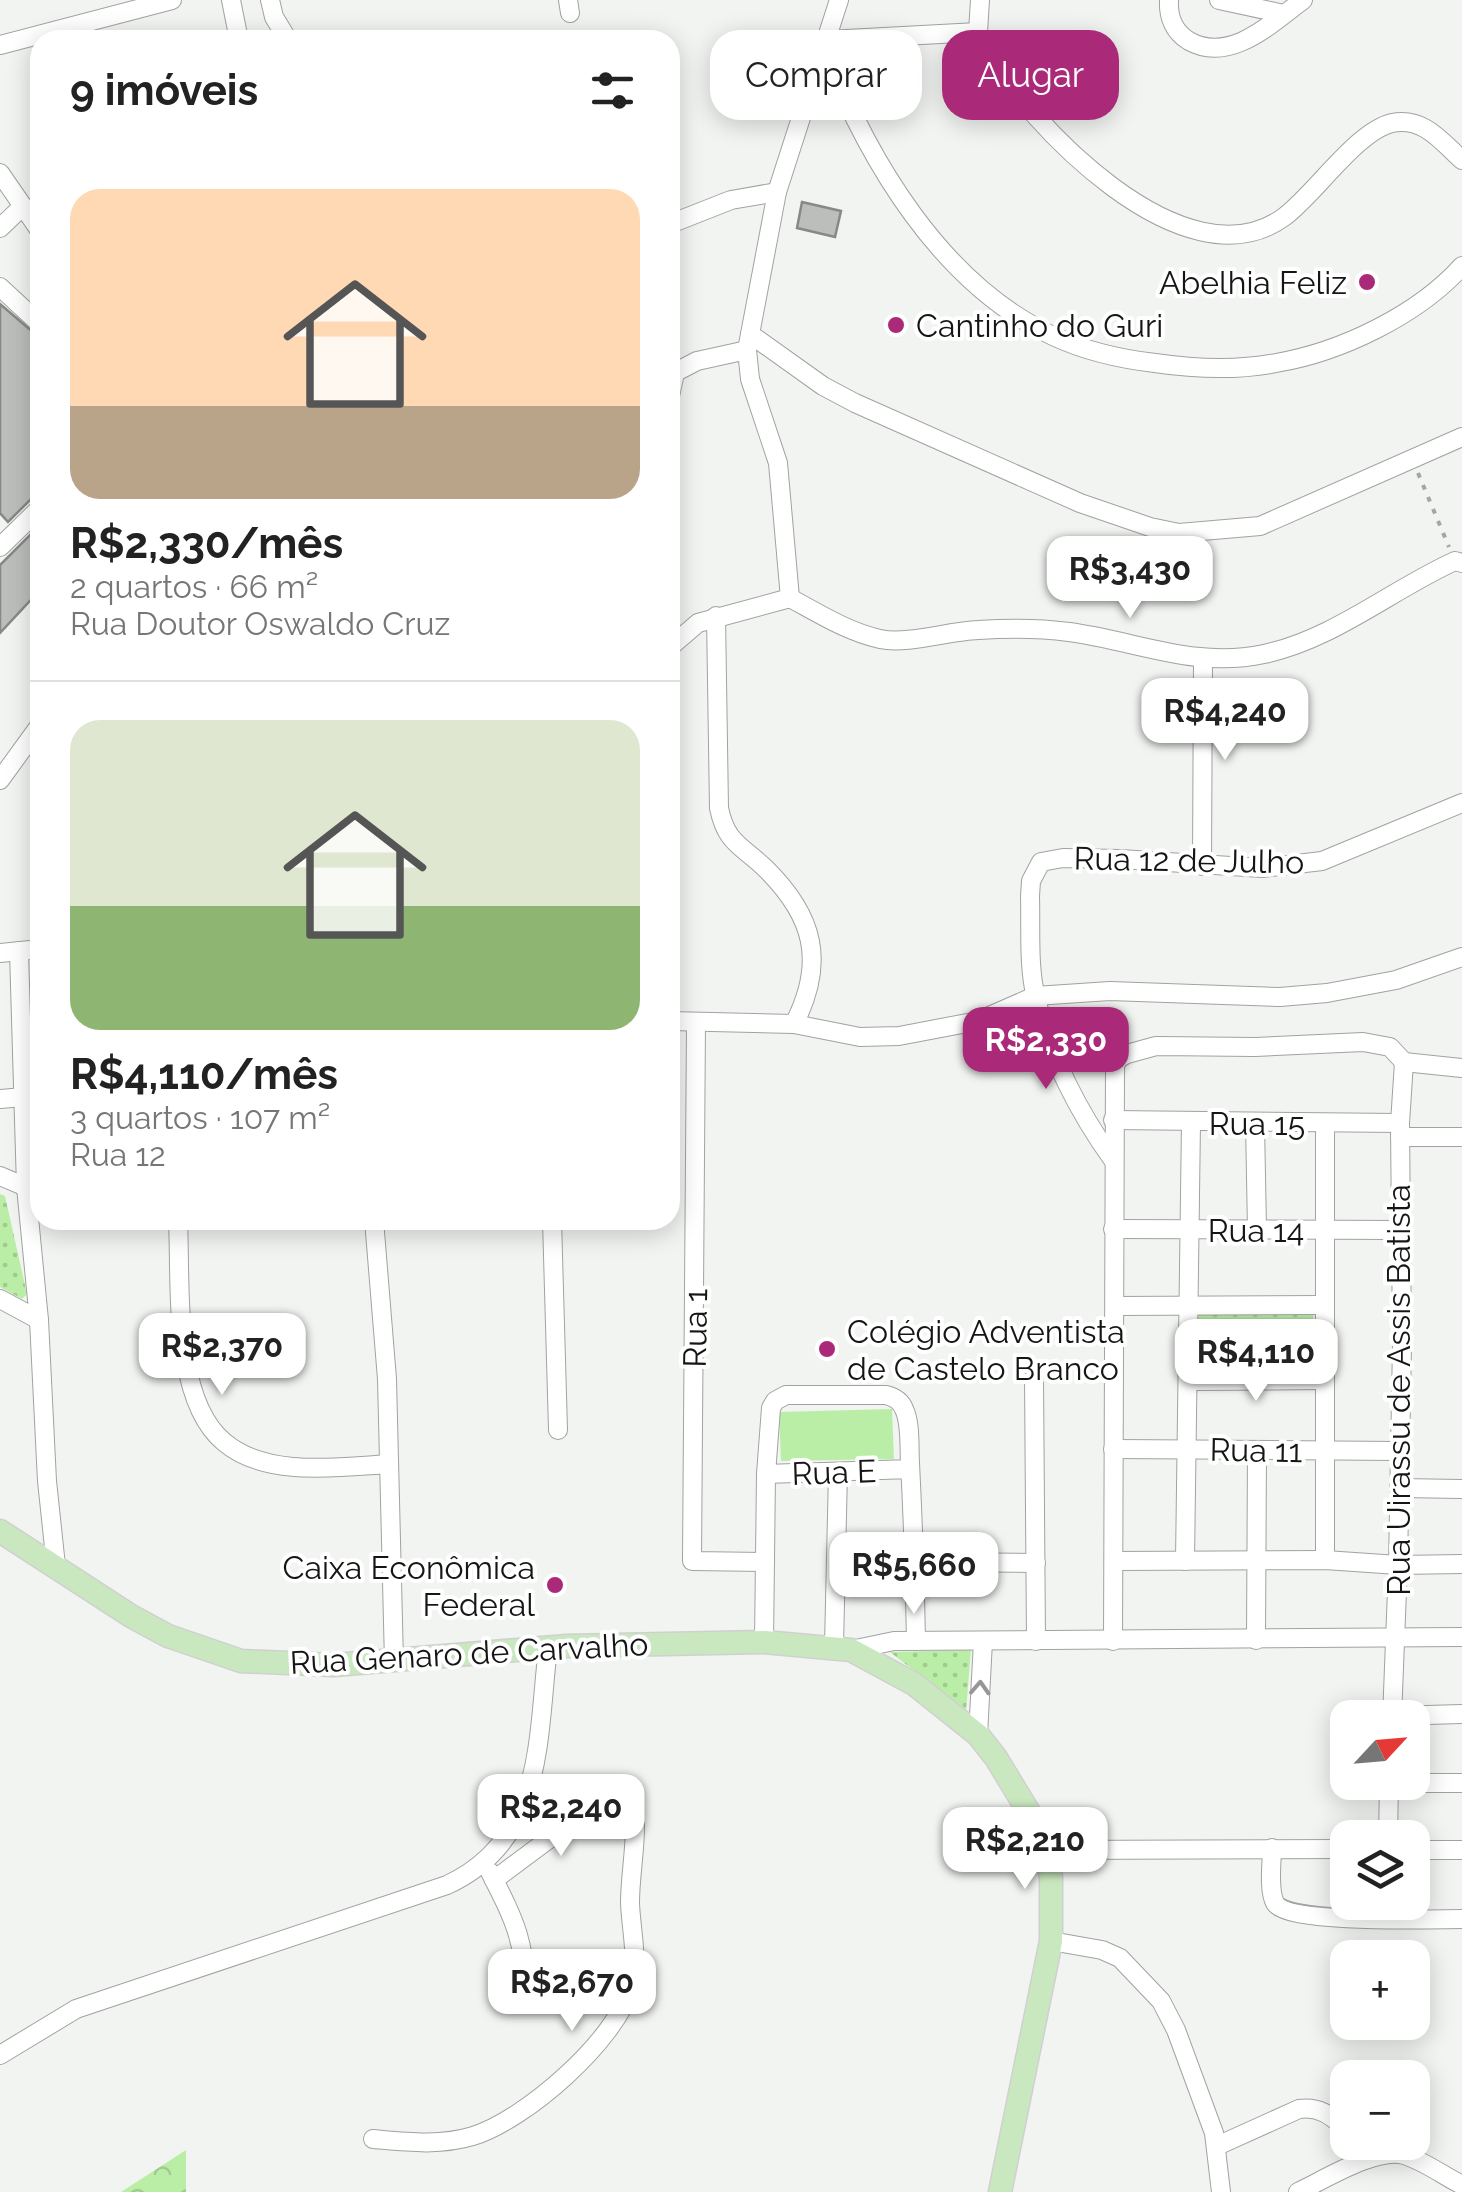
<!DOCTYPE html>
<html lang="pt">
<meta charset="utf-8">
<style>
:root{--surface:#fff;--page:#f6f6f6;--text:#222;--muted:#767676;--line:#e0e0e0;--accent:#aa2a79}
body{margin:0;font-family:Raleway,sans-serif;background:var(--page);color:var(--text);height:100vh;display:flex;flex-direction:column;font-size:38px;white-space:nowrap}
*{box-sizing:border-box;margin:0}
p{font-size:32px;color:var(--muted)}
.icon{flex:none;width:55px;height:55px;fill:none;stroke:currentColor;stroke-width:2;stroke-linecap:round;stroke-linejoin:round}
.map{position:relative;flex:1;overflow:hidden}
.drawer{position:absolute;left:30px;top:30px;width:650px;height:1200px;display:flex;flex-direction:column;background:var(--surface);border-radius:30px;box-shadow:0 5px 25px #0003}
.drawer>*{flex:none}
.hud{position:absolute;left:710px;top:30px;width:600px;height:90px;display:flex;gap:20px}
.needle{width:65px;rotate:64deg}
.buttons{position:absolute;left:1330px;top:1700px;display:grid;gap:20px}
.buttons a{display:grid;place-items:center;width:100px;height:100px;border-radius:20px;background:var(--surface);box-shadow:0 5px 25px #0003;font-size:50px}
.price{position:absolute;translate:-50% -85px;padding:0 22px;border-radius:20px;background:#fff;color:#222;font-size:32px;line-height:65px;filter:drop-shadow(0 2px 5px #0008)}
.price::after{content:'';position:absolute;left:50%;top:60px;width:30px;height:22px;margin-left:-15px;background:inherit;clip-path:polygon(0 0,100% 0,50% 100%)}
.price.selected{background:var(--accent);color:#fff}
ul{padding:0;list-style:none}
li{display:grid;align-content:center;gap:20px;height:530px;padding:0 40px}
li+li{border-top:2px solid var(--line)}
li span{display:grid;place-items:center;height:310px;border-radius:30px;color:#555}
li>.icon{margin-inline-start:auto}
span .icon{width:180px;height:180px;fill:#fffc;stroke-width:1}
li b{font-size:42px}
h2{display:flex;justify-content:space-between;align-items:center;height:120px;padding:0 40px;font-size:42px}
.chip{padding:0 35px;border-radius:30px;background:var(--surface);box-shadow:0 5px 25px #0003;font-size:35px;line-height:90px}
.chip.selected{background:var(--accent);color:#fff}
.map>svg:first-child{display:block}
.grass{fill:#baeea7}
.forest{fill:url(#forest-crowns)}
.park{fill:url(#park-dots)}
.building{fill:#bbbeba;stroke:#868985;stroke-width:2.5}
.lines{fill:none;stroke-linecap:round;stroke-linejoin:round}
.minor-casing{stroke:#a0a39f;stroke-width:20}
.major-casing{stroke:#d0d0d0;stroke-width:25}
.path{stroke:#a4a6a3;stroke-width:4;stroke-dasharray:5 8;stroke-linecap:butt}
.minor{stroke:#fff;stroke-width:18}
.major{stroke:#cae8bf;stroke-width:22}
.oneway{stroke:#959695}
.poi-dot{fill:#aa2a79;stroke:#fff;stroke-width:4}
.labels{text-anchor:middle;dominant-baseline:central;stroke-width:8;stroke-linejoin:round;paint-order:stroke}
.poi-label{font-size:32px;fill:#141514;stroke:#fff;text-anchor:end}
.street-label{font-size:32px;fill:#141514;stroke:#fff}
</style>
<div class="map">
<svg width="1462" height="2192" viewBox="0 0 1462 2192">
<defs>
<pattern id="forest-crowns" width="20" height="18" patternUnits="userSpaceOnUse" patternTransform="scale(2.5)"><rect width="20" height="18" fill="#baeea7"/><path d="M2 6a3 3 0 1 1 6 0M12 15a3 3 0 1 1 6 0" fill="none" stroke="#9fcb8f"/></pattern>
<pattern id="park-dots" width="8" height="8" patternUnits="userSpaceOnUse" patternTransform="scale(2.5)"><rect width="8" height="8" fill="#baeea7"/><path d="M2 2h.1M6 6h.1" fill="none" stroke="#9fcb8f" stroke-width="1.8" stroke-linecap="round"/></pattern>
</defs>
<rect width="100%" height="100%" fill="#f1f4f0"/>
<!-- grass -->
<polygon class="grass" points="892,1409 894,1459 781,1461 779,1412"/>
<!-- forest -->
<polygon class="forest" points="186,2150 186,2192 121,2192"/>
<!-- park -->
<g class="park">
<polygon points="0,1194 5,1196 27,1294 22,1299 0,1287"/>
<polygon points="1313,1313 1315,1372 1195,1374 1194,1315"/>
<polygon points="971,1650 966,1711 890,1652"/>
</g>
<!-- building -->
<g class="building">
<polygon points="802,202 841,211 835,237 797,228"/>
<polygon points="0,304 40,338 40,496 31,499 8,522 0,513"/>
<polygon points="40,525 40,590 0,633 0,565"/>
</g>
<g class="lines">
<defs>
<g id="minor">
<polyline points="231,0 239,40"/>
<polyline points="270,0 274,17 288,40"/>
<polyline points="568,0 570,13"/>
<path d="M 980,0 L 978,32 L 982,44 C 1027,123 1185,289 1284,217 C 1315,194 1357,131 1392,123 C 1424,117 1441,141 1462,160"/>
<path d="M 1169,0 C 1168,17 1174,32 1189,41 C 1230,64 1272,23 1303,0"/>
<polyline points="1219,0 1284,14"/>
<polyline points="828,40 978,32"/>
<polyline points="0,45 172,0"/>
<path d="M 825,50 C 868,160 941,284 1053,336 C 1085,351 1120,359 1155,363 C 1196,369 1235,371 1276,363 C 1341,352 1418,315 1462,266"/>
<polyline points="0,173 40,231"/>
<polyline points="670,224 731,200 777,192"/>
<polyline points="0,228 23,206"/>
<polyline points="0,287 40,324"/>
<polyline points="750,334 823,386 855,403 1080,503 1150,527 1179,533 1260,526 1462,437"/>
<polyline points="670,375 697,361 747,350"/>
<polyline points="670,396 675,373"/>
<polyline points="0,547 40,508"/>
<path d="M 790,598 C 818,613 848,632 880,639 C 907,645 949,631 978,630 C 1008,628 1040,628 1069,632 C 1137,641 1195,669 1264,654 C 1334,639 1391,590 1455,561 L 1462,563"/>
<polyline points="790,598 778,463 750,379 747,350 777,192 839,0"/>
<path d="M 716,616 L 719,808 C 726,843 741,845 765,868 C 814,916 826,962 794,1024"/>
<polyline points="670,647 698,623 790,598"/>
<polyline points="0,780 40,725"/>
<polyline points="1202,866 1203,660"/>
<polyline points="19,951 26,1187 39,1320 47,1481 56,1566"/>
<polyline points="0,953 40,949"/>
<polyline points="670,1021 794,1024 860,1037 899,1036 978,1021 1035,996 1110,991 1280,997 1327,993 1396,980 1462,957"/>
<polyline points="696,1022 692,1561 765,1562"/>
<polyline points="1404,1062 1462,1068"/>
<polyline points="0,1099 24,1097"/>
<polyline points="1113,1120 1400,1123"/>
<polyline points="1255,1123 1257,1230"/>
<polyline points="1325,1123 1325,1560"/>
<polyline points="1400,1137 1462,1137"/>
<path d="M 1113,1160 C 1079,1113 1049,1055 1036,998 C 1028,966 1031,929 1030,896 L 1031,881 L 1041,862 L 1063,858 L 1120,859 L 1262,868 L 1322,861 L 1462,803"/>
<polyline points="0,1176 26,1187"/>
<path d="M 178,1220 C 181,1282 172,1399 224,1442 C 266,1478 339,1467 389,1464"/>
<polyline points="374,1220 387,1379 394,1662"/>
<polyline points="552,1220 558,1430"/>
<polyline points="1113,1229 1399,1230"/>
<polyline points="0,1299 39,1320"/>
<polyline points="1116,1306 1324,1305"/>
<polyline points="1034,1378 1036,1641"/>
<polyline points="1189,1381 1323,1380"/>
<polyline points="1113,1449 1398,1451"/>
<path d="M 910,1469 L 766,1474 L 771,1408 L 775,1401 L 786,1395 L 886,1395 C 894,1397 901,1401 904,1409 C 911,1423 909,1447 910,1463 C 913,1522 915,1581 916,1641"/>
<polyline points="1400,1488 1462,1489"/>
<polyline points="1114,1561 1325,1560 1398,1565 1462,1564"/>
<polyline points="1185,1561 1191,1122"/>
<polyline points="915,1562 1036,1563"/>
<polyline points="1256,1640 1257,1451"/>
<polyline points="1113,1641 1115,1066 1118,1059 1127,1054 1156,1046 1255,1047 1363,1042 1390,1047 1404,1062"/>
<polyline points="764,1642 766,1474"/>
<polyline points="834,1646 838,1472"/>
<polyline points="851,1650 894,1641 1462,1637"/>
<polyline points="1392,1716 1462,1714"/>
<polyline points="1392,1718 1398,1565 1402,1344 1400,1123 1404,1062"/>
<polyline points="978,1735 983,1641"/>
<polyline points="1389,1783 1462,1783"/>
<polyline points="1388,1838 1389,1782"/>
<path d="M 1272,1848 C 1272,1863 1268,1889 1275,1903 C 1287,1924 1433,1919 1462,1919"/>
<polyline points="1045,1850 1348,1849"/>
<polyline points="1412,1850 1462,1850"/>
<path d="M 490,1872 C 514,1919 528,1946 524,2000"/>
<polyline points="1051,1941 1102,1950 1120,1958 1161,2001 1176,2030 1214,2133 1221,2192"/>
<path d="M 0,2055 L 76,2009 L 447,1885 C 545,1840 537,1738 548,1648"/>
<path d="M 373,2139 C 407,2142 440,2146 473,2136 C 525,2120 616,2041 631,1987 C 639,1961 631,1930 630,1903 C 630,1878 635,1852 635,1826 C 630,1801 608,1804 588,1810 L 494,1880"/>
<path d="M 1217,2146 L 1299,2109 C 1321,2106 1332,2117 1348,2130"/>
<path d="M 1298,2192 C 1324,2180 1376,2147 1404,2155 C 1424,2161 1444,2176 1462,2185"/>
</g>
<polyline id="major" points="0,1531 131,1616 168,1636 241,1661 334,1665 567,1646 764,1642 851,1650 914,1684 978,1735 996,1758 1030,1814 1045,1850 1051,1877 1051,1941 1000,2192"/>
</defs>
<!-- minor casing -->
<use href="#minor" class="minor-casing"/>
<!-- major casing -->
<use href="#major" class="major-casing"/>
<!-- path -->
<polyline class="path" points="1418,473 1449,547"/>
<!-- minor -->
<use href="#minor" class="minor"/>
<!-- major -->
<use href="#major" class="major"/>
</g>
<!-- one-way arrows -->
<defs><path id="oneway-chevron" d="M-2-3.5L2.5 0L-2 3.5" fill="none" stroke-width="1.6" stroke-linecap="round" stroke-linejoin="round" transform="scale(2.5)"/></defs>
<use class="oneway" href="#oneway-chevron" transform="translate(980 1688) rotate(-87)"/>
<!-- markers -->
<g class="poi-dot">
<circle cx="1367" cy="282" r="10"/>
<circle cx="896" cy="325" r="10"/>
<circle cx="827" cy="1349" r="10"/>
<circle cx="555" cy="1585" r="10"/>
</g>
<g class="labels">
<!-- poi labels -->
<g class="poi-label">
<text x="1347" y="282">Abelhia Feliz</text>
<text x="916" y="325" text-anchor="start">Cantinho do Guri</text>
<text x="847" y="1331" text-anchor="start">Colégio Adventista<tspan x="847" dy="37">de Castelo Branco</tspan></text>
<text x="535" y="1567">Caixa Econômica<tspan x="535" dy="37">Federal</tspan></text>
</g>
<!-- street labels -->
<g class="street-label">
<text transform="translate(1189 860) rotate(1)">Rua 12 de Julho</text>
<text x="1257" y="1123">Rua 15</text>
<text x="1256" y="1230">Rua 14</text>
<text transform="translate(695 1328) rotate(-89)">Rua 1</text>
<text transform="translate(1398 1390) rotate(-90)">Rua Uirassu de Assis Batista</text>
<text transform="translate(1256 1450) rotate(1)">Rua 11</text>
<text transform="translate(834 1472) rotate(-2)">Rua E</text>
<text transform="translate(469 1653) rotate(-3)">Rua Genaro de Carvalho</text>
</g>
</g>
</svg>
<div class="buttons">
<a><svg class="needle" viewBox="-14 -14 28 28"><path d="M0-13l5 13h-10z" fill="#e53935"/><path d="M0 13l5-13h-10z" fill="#767676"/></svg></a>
<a><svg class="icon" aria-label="layers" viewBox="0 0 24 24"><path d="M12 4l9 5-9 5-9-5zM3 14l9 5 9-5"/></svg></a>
<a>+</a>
<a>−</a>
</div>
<b class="price" style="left:1130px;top:621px">R$3,430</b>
<b class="price" style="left:1225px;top:763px">R$4,240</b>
<b class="price selected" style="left:1046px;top:1092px">R$2,330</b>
<b class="price" style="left:222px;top:1398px">R$2,370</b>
<b class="price" style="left:1256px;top:1404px">R$4,110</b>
<b class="price" style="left:914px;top:1617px">R$5,660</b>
<b class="price" style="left:561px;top:1859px">R$2,240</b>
<b class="price" style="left:1025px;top:1892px">R$2,210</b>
<b class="price" style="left:572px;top:2034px">R$2,670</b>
<div class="hud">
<a class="chip">Comprar</a>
<a class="chip selected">Alugar</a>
</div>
<section class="drawer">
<h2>9 imóveis<svg class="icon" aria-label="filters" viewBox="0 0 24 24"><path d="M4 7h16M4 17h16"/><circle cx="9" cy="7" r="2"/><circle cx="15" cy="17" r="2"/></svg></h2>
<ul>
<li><span style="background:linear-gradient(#ffd9b3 70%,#b9a48a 0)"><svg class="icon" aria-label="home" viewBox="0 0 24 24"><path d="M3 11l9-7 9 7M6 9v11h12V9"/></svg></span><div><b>R$2,330/mês</b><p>2 quartos · 66 m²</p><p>Rua Doutor Oswaldo Cruz</p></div></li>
<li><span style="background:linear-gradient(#dfe7d0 60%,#8fb573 0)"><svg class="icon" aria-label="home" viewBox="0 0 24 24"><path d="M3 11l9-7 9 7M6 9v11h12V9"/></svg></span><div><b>R$4,110/mês</b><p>3 quartos · 107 m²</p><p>Rua 12</p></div></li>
</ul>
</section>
</div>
